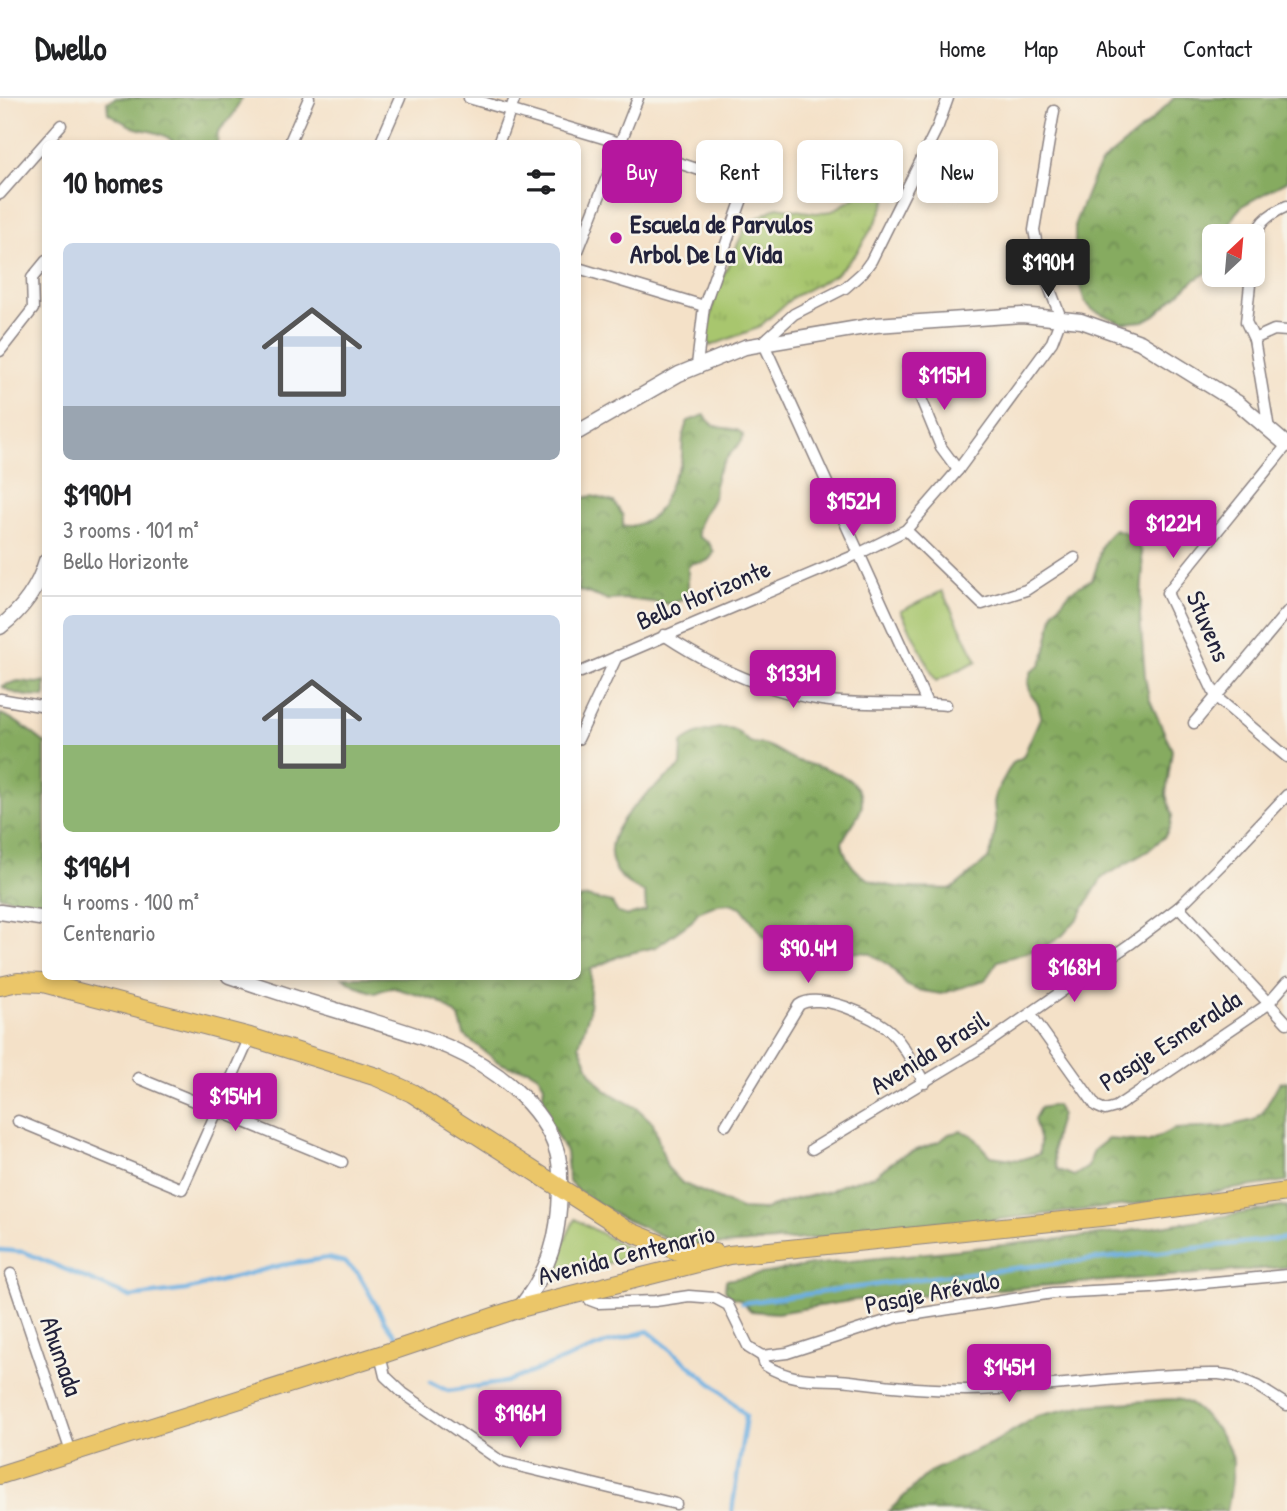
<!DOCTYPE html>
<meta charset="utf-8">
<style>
:root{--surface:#fff;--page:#f6f6f6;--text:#202124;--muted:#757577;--line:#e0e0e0;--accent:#b5179e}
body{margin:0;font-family:"Patrick Hand",sans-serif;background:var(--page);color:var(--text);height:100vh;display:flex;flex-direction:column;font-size:26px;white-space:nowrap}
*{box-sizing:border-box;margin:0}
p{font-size:23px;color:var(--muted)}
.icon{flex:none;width:38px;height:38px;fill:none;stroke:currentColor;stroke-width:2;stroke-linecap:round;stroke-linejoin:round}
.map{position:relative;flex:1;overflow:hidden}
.details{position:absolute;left:42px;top:42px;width:539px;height:840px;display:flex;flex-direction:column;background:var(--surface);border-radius:10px;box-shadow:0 4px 10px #0003}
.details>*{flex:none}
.top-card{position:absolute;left:602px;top:42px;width:579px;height:63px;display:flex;gap:14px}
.needle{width:46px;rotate:26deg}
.controls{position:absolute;left:1202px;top:126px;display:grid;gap:14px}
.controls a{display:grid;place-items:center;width:63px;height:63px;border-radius:10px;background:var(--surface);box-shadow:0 4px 10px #0003;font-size:35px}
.price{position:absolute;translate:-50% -60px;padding:0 16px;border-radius:7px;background:var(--accent);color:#fff;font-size:23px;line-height:46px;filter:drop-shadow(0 2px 4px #0008)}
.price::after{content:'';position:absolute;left:50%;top:42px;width:21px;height:16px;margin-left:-10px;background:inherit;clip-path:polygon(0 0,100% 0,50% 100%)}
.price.active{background:#222;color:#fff}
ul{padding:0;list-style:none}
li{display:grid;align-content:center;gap:14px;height:371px;padding:0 21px}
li+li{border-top:2px solid var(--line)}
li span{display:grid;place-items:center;height:217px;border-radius:10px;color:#555}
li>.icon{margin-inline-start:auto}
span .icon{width:126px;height:126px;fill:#fffc;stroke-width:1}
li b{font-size:30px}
h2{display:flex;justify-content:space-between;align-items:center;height:84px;padding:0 21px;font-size:30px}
.tag{padding:0 24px;border-radius:10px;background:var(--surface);box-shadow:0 4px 10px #0003;font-size:24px;line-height:63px}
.tag.active{background:var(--accent);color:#fff}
header{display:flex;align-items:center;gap:42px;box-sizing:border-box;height:98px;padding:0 35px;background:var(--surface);border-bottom:2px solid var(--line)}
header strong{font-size:33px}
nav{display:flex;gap:38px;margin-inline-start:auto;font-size:24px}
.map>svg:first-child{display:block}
.grass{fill:url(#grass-tufts);stroke:#657454;stroke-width:2}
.forest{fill:url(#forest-crowns);stroke:#54664e;stroke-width:2}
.park{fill:#a8c66e;stroke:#657454;stroke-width:2}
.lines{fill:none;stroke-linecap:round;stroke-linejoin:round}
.stream{stroke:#6cafe1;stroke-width:4.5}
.minor-casing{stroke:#8b8282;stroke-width:13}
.tertiary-casing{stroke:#8b8282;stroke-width:17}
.primary-casing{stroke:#8b8282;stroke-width:20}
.minor{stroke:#fff;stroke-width:10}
.tertiary{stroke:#fff;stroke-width:14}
.primary{stroke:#ebc669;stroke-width:18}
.poi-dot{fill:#b5179e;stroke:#f7f3e8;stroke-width:2.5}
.labels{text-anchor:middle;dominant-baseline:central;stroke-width:5;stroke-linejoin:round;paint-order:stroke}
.poi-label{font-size:26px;font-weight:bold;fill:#22223b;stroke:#f7f3e8;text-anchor:start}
.street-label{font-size:26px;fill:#22223b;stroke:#f7f3e8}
</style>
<header>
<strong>Dwello</strong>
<nav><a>Home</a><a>Map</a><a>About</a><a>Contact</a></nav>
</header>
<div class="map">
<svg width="1287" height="1413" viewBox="0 0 1287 1413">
<defs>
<pattern id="grass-tufts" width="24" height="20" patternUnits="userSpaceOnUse" patternTransform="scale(1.75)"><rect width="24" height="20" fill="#a8c66e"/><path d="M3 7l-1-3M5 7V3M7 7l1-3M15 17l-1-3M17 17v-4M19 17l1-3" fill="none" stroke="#90aa60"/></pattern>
<pattern id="forest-crowns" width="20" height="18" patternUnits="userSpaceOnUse" patternTransform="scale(1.75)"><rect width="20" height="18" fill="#86ab61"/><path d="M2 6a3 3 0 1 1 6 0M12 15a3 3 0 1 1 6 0" fill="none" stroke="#6d8b51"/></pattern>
</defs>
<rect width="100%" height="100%" fill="#f7f3e8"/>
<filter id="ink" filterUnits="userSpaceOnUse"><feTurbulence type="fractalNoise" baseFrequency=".0143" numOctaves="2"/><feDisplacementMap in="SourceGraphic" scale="14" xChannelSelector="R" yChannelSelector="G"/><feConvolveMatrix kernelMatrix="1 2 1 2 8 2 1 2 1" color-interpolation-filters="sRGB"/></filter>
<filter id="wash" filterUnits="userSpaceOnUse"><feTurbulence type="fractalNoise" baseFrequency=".00686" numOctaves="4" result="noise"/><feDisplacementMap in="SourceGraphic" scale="28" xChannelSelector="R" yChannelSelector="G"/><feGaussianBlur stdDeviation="1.57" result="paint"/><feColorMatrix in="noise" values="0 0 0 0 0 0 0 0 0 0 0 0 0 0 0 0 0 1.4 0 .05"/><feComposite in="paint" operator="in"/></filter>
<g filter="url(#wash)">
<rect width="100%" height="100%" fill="#f4e1c8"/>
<!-- grass -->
<polygon class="grass" points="880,76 895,82 876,124 855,157 835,177 793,199 758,230 710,248 707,237 716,193 747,126 777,109 816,115 832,113 856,99 870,81"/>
<!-- forest -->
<g class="forest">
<path d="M 116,0 L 242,0 L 233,17 L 218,34 L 217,46 L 174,45 C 164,33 147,34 133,29 C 124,25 116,20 108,15 L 107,4 Z"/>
<polygon points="1174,0 1287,0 1287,83 1242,108 1235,116 1224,138 1214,138 1213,171 1193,183 1155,217 1144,223 1122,225 1093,212 1085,204 1075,173 1075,125 1095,75 1102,64 1146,28"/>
<path d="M 705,317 C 713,333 726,328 739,333 L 743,337 L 742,343 C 732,354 720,365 716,380 C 714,387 716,396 712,402 C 706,414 695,425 699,439 L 709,445 L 714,454 C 709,465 704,465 692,465 L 688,469 L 688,493 L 686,498 L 682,502 L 670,506 L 626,501 L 608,502 L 578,492 L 578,401 L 592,398 L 614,404 L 623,418 L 623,429 C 659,426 661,408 673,380 C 675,374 680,371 681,365 C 684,350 680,337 688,323 Z"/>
<path d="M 1115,431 L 1126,435 L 1141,452 L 1143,469 L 1140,518 L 1145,578 L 1149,600 L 1172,652 L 1166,696 L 1172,718 L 1170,729 L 1165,738 L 1148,753 L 1102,780 L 1078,820 L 1062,838 L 1042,850 L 998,863 L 985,882 L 941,896 L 917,892 L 906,887 L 890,868 L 869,855 L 857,854 L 815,865 L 804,865 L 793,862 L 763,837 L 741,809 L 730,805 L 718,806 L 698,814 L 692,823 L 656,849 L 622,857 L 591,871 L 589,915 L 579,947 L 591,975 L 605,992 L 637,1010 L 653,1025 L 667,1069 L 682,1085 L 741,1111 L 762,1112 L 795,1101 L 830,1093 L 843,1086 L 874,1078 L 899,1059 L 940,1043 L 949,1036 L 961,1033 L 972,1037 L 991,1058 L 1019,1062 L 1039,1056 L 1040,1044 L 1034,1021 L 1040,1010 L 1056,1007 L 1061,1017 C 1055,1034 1049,1056 1058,1072 L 1074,1078 L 1088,1069 L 1094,1052 L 1108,1041 L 1148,1044 L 1174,1031 L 1224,1029 L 1254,1022 L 1263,1014 L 1279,985 L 1287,983 L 1287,1083 L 1128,1107 L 858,1137 L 721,1147 L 690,1147 L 673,1143 L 618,1118 L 578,1093 L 569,1083 L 566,1054 L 549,1024 L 542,1004 L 544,987 L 538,977 L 528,971 L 510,969 L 498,964 L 464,937 L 459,919 L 439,903 L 391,889 L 375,895 L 358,889 L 343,879 L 578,878 L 578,801 L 587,799 L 612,805 L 618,815 L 628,818 L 646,813 L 645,795 C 637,791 627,786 622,780 C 584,738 652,692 681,668 L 682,645 C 694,635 713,629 728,630 C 739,631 742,640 750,644 C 756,647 761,645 766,647 C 776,650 785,658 795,662 C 816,669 852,673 861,697 C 867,715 847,729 842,745 C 854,798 910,789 952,791 L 988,761 L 992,750 L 996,727 L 994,705 L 996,694 L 1013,664 L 1023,659 L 1041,618 L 1038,606 L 1031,597 L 1028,585 L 1031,574 L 1040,567 L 1045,556 L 1054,513 L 1071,493 L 1092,481 C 1103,460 1093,450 1115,431 Z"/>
<path d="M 18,583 L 37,585 L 45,583 L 45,599 C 32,599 12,597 2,588 Z"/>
<path d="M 0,616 C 11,618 35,637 45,645 L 45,808 L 0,798 Z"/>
<polygon points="1287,1108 1287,1169 856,1202 777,1215 751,1213 739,1201 729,1198 725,1191 726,1182 812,1167 1117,1135"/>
<path d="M 1159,1302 C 1165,1302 1174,1300 1181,1302 C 1199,1307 1232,1345 1233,1364 C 1233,1379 1230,1398 1227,1413 L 889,1413 L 929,1374 L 996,1343 L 1037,1318 L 1081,1308 Z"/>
</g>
<!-- park -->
<g class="park">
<polygon points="942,493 977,563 936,583 901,513"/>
<polygon points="575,1121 638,1156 544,1185"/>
</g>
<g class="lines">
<!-- stream -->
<g class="stream">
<polyline points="0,1152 24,1154 130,1199 186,1192 282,1167 328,1160 344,1164 358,1175 386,1225 396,1238"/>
<polyline points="742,1205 926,1180 1287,1140"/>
<polyline points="430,1284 448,1293 506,1284 607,1245 648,1233 723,1295 746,1318 732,1413"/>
</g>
</g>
</g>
<g filter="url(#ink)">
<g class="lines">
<defs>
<g id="minor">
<polyline points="469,0 620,45 729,82 742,84 762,82"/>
<polyline points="289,46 309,0"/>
<polyline points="380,46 400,0"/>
<polyline points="498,46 515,0"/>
<polyline points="0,96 61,27"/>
<polyline points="578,153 638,0"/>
<path d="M 1253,160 C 1256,130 1258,121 1287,108"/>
<polyline points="578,170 704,208"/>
<polyline points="1251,177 1246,224 1254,241 1269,331"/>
<polyline points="1254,241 1274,232 1287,233"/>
<polyline points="0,253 33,211 32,180 46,163"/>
<polyline points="697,267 704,208 743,98 742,84"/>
<polyline points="908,269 941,349 958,372"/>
<polyline points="1287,347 1167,495 1216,599 1287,659"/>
<polyline points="906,432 982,506 1026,492 1075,460"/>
<path d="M 664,537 C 712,569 765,593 822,602 C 863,608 905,603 946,607"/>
<polyline points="581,574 858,456 906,432 958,372 1052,244 1061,220 1041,168 1034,132 1054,13"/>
<polyline points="0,601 46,609"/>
<polyline points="927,605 763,244 794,216 845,190 863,174 871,163 938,28 948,0"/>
<polyline points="1194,625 1287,514"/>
<polyline points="578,641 617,558"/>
<polyline points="1179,809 1287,925"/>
<polyline points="1031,917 1096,1008 1105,1012 1116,1009 1267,907 1287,884"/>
<polyline points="138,980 342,1064"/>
<polyline points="18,1023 182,1091 250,939"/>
<path d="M 726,1027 L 799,907 C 818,893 875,918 891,934 C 905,948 914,968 925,985"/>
<polyline points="812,1051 982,949 1130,846 1179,809 1221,767 1287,697"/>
<polyline points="11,1176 71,1354"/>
<polyline points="585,1194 590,1202 598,1205 655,1203 689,1198 715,1200 728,1207 749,1250 762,1258 787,1255 898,1219 1053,1195 1151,1190 1287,1177"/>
<polyline points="380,1257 385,1278 403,1295 502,1364 676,1406"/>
<path d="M 762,1258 L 765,1267 C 796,1287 825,1279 858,1284 C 904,1290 949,1294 996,1291 C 1070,1288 1145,1275 1219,1276 L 1233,1278 L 1257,1288 L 1287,1307"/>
</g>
<g id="tertiary">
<polyline points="578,334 679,276 745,249 876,227 1022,217 1081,223 1140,244 1238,305 1287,347"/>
<path d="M 0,529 C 22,512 38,491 46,463"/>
<polyline points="0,814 46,821"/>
<path d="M 229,878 C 270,892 311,905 352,917 C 384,927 417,936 448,949 C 492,968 543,1006 557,1054 C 561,1067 560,1079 560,1091 C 559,1140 550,1171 520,1210"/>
</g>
<g id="primary">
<polyline points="0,888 18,884 43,885 250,939 377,979 412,995 626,1132 675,1152 715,1155"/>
<polyline points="0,1377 380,1257 520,1210 729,1157 1130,1116 1287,1094"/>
</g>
</defs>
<!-- minor casing -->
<use href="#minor" class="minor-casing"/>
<!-- tertiary casing -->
<use href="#tertiary" class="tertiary-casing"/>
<!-- primary casing -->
<use href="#primary" class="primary-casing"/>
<!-- minor -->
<use href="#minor" class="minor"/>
<!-- tertiary -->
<use href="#tertiary" class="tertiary"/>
<!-- primary -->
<use href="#primary" class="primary"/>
</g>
</g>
<!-- markers -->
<circle class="poi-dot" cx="616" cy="140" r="7"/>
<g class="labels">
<!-- poi labels -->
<g class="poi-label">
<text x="630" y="125">Escuela de Parvulos<tspan x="630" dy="30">Arbol De La Vida</tspan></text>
</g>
<!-- street labels -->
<g class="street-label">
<text transform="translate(703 496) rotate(-23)">Bello Horizonte</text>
<text transform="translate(1209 528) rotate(67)">Stuvens</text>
<text transform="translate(1170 942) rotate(-33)">Pasaje Esmeralda</text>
<text transform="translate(929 954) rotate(-32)">Avenida Brasil</text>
<text transform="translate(626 1156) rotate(-14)">Avenida Centenario</text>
<text transform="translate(932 1194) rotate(-11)">Pasaje Arévalo</text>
<text transform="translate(62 1258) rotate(71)">Ahumada</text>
</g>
</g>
</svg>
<div class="controls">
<a><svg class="needle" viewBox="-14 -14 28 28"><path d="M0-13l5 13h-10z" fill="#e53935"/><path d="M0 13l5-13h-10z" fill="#757577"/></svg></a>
</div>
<b class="price active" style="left:1048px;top:201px">$190M</b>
<b class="price" style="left:944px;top:314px">$115M</b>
<b class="price" style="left:853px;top:440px">$152M</b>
<b class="price" style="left:1173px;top:462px">$122M</b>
<b class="price" style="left:793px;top:612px">$133M</b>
<b class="price" style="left:808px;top:887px">$90.4M</b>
<b class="price" style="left:1074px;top:906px">$168M</b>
<b class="price" style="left:235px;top:1035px">$154M</b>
<b class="price" style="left:1009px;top:1306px">$145M</b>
<b class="price" style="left:520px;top:1352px">$196M</b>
<div class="top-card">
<a class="tag active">Buy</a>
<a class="tag">Rent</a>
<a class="tag">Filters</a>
<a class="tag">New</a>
</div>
<section class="details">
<h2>10 homes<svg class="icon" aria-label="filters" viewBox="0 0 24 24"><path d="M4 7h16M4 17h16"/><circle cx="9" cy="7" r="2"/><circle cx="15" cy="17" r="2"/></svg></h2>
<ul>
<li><span style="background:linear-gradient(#c9d6e8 75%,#9aa5b1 0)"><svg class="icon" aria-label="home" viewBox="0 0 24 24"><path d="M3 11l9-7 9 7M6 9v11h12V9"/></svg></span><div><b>$190M</b><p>3 rooms · 101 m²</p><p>Bello Horizonte</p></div></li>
<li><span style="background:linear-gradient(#c9d6e8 60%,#8fb573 0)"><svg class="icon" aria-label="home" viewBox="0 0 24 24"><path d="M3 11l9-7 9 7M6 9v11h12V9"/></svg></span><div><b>$196M</b><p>4 rooms · 100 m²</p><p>Centenario</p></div></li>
</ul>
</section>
</div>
